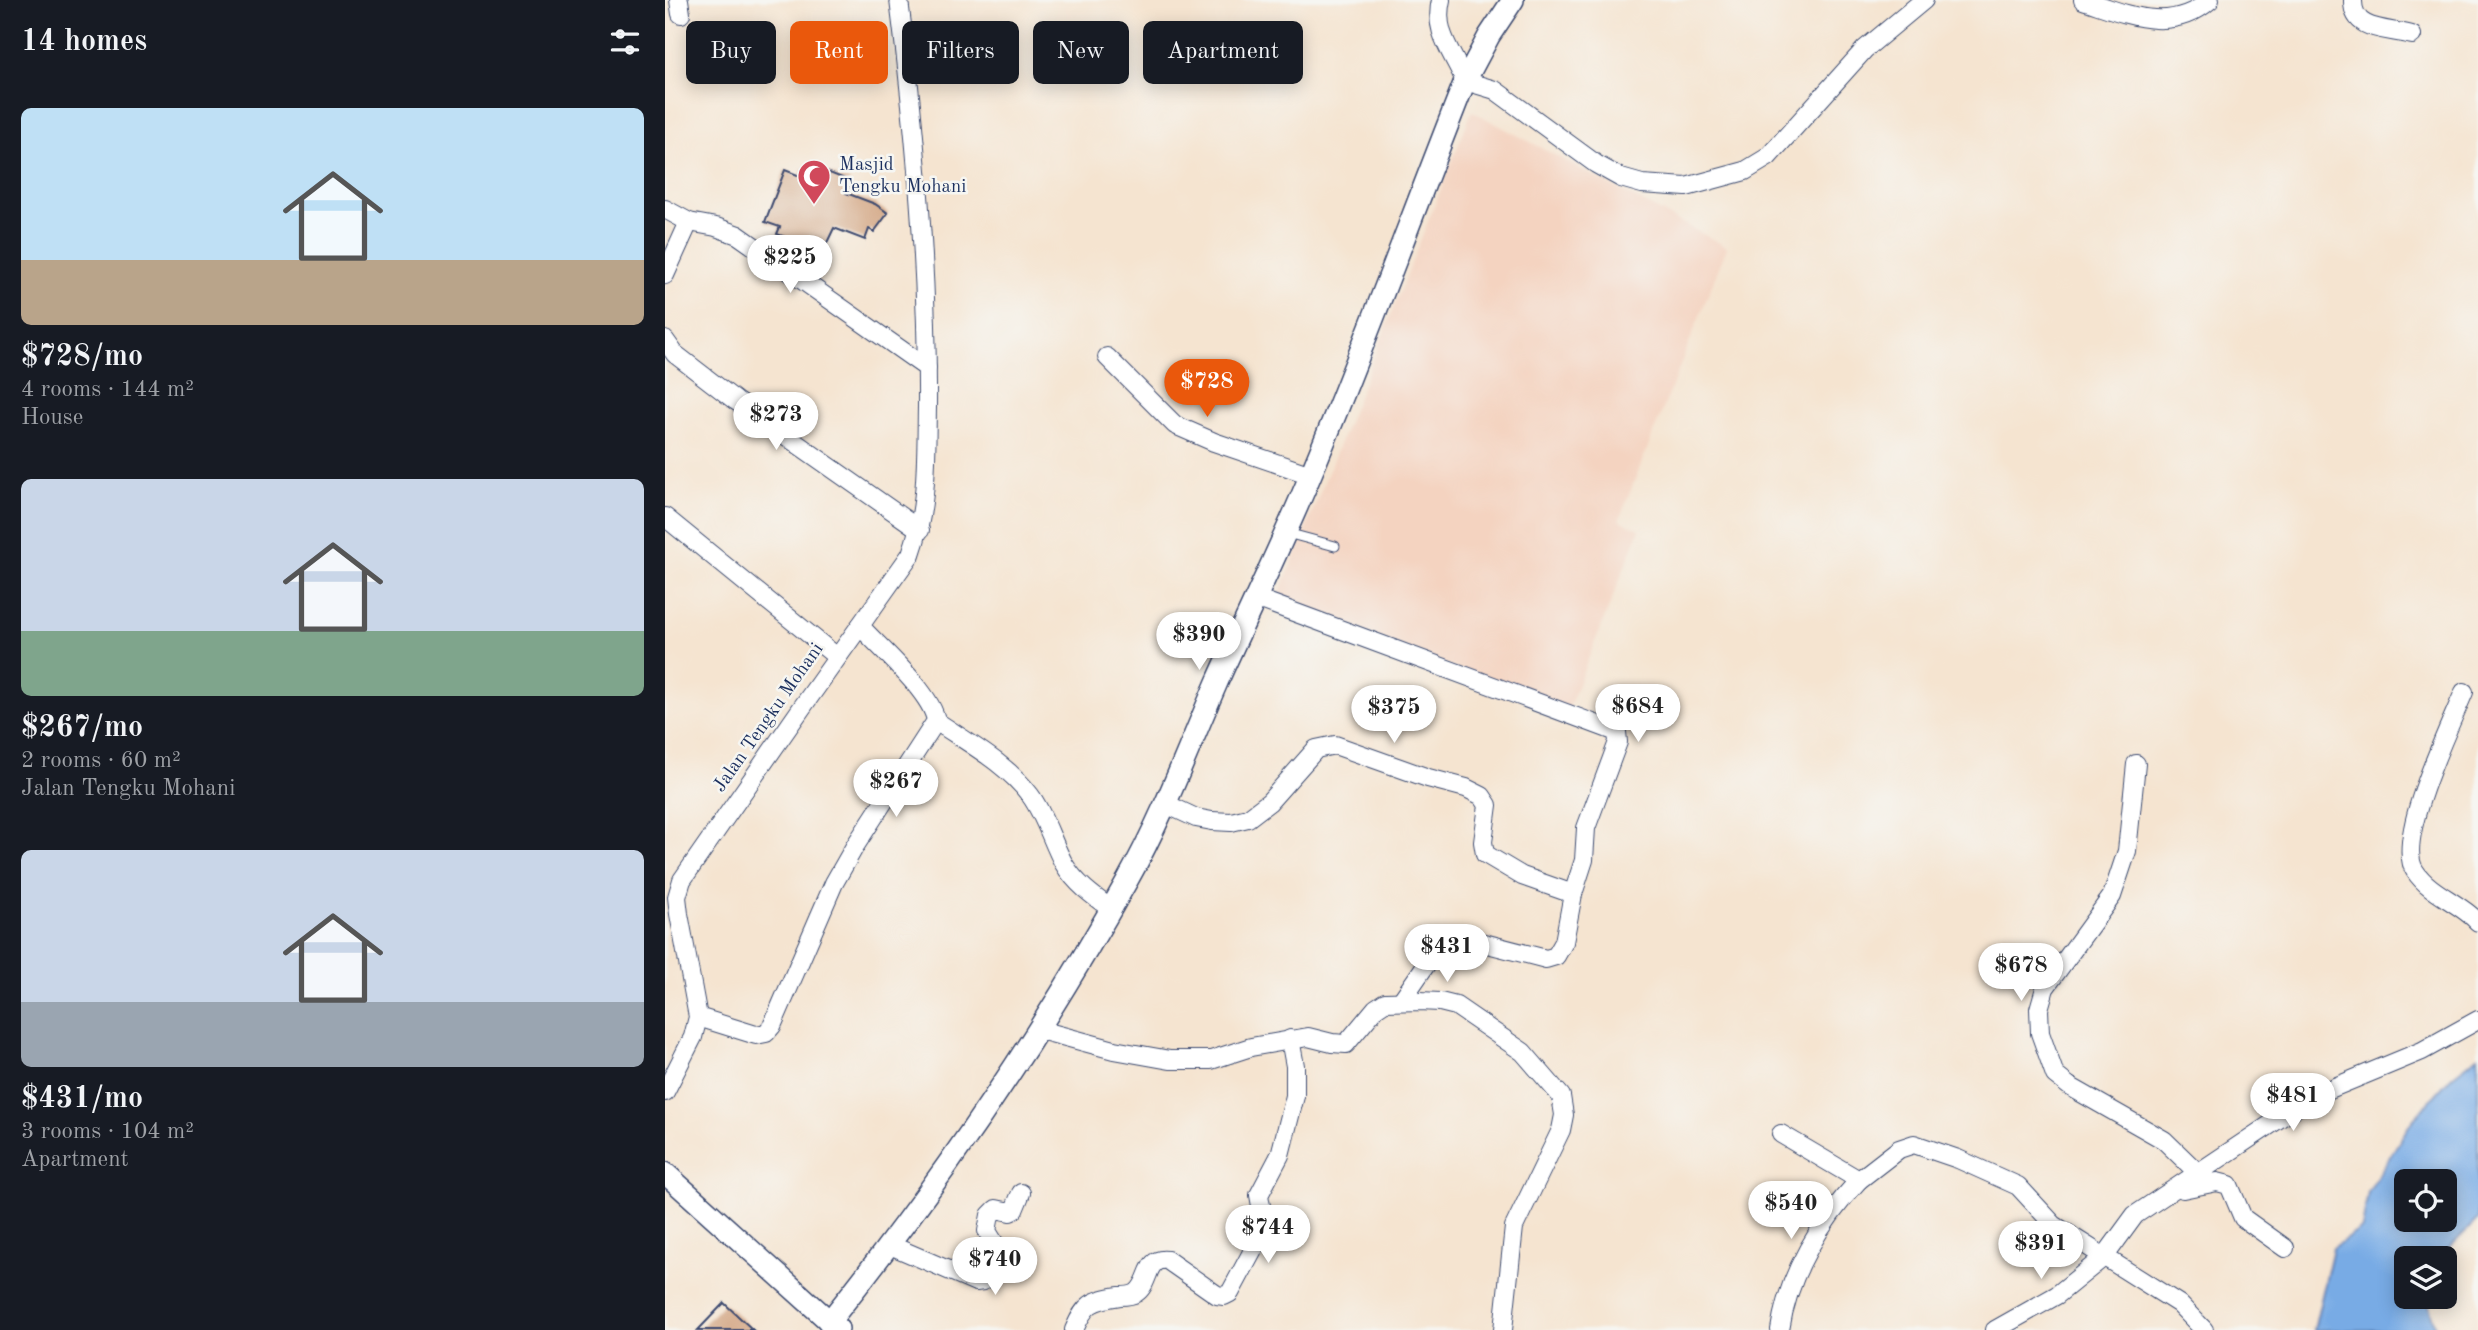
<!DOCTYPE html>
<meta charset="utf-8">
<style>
:root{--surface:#171b24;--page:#20242c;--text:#f1f3f6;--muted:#9ea1a6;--accent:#ea580c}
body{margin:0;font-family:"Old Standard TT",serif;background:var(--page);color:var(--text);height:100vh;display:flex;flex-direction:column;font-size:26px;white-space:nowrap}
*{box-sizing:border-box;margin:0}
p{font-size:23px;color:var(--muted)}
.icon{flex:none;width:38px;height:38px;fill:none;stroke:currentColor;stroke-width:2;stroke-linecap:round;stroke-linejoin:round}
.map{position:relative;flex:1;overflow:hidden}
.sheet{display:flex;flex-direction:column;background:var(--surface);width:665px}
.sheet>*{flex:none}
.banner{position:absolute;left:21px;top:21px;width:665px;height:63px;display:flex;gap:14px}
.controls{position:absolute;left:1729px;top:1169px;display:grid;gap:14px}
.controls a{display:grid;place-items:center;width:63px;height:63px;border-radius:10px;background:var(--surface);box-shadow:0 4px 18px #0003;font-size:35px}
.price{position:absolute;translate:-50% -60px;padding:0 16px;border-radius:24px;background:#fff;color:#222;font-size:23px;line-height:46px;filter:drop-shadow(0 2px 4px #0008)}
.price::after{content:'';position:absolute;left:50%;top:42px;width:21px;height:16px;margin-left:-10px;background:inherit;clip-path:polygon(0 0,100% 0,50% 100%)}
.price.active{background:var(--accent);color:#fff}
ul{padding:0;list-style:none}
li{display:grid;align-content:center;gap:14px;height:371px;padding:0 21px}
li span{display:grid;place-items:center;height:217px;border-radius:10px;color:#555}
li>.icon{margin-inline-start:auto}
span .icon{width:126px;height:126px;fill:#fffc;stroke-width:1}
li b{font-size:30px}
h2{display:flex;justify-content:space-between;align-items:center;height:84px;padding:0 21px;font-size:30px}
.pill{padding:0 24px;border-radius:10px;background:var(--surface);box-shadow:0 4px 18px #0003;font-size:24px;line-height:63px}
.pill.active{background:var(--accent);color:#fff}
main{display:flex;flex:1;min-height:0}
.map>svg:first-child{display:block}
.built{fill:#f4d3c0}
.water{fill:#78abe5;stroke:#4a6da2;stroke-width:2;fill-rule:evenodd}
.building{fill:#d1a27e}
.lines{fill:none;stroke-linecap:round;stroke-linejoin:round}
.service-casing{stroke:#3c4a6f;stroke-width:11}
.minor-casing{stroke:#3c4a6f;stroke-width:20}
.tertiary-casing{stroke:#3c4a6f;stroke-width:24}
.service{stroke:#fff;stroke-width:9}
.minor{stroke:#fff;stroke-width:18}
.tertiary{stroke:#fff;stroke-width:21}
.labels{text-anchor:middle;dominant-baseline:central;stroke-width:5;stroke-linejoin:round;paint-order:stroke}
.poi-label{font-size:19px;fill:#1b2f5e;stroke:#f6f6f2;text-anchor:start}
.street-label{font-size:19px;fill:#1b2f5e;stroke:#f6f6f2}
</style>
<main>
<section class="sheet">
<h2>14 homes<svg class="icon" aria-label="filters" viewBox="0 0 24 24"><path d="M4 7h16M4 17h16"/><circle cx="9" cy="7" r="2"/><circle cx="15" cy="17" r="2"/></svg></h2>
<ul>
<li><span style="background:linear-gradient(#bfe0f5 70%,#b9a48a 0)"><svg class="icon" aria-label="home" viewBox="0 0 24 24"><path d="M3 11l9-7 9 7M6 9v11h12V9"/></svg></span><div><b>$728/mo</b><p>4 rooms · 144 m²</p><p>House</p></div></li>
<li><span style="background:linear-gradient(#c9d6e8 70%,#7fa58c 0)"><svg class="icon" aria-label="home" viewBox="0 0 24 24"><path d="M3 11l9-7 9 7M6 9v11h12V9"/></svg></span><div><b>$267/mo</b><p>2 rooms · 60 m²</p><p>Jalan Tengku Mohani</p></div></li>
<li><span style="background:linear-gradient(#c9d6e8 70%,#9aa5b1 0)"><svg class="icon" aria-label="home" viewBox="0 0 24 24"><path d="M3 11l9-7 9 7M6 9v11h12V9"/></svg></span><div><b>$431/mo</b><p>3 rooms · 104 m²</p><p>Apartment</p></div></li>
</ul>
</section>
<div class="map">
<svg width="1813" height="1330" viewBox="0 0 1813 1330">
<rect width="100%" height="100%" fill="#f6f6f2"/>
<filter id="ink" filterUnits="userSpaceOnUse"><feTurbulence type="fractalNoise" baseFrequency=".0143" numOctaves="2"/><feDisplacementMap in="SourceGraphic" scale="14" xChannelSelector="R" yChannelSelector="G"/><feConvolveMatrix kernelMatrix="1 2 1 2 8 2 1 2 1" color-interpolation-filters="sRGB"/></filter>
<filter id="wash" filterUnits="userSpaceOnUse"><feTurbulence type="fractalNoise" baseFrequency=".00686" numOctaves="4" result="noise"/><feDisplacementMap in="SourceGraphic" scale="28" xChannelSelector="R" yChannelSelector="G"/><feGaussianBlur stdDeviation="1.57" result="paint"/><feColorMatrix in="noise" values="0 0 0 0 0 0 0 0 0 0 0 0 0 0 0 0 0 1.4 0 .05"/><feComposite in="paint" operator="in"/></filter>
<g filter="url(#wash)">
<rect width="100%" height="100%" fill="#f5e4d0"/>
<!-- built -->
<polygon class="built" points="807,111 1062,247 954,520 975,529 902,712 613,598"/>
<!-- water -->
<path class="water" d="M 1813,1056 L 1813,1219 L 1778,1254 L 1776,1258 L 1741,1258 L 1741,1297 L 1764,1297 L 1763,1302 L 1771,1330 L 1649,1330 L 1668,1248 L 1697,1228 L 1703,1192 L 1747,1121 L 1787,1076 ZM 1741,1181 L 1780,1181 L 1780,1220 L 1741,1220 Z"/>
<g id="blocks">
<!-- building -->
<g class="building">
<polygon points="138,168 150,173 152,168 185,181 181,193 210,204 223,213 209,232 204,229 200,240 169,228 158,251 112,234 115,227 100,222 120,170 135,176"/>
<polygon points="59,1303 88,1330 33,1330"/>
</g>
</g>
</g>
<g filter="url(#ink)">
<use href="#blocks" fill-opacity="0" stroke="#3c4a6f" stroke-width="2"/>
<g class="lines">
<defs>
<polyline id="service" points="622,533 670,546"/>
<g id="minor">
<polyline points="14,0 16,14"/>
<path d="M 776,0 C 768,33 788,52 800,81 L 830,90 L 931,164 L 956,178 L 977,184 L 1021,187 L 1080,171 L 1103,157 L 1200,49 L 1259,0"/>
<path d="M 1418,0 C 1462,14 1505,35 1545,0"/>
<path d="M 1688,0 C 1687,33 1724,28 1747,35"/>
<polyline points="0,209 24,222 51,227 73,235 262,368"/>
<polyline points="0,275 24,222"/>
<polyline points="0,340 10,354 71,401 255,530"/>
<polyline points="442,357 510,425 549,442 646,475"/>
<polyline points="0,517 172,657"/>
<polyline points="591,598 952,732 953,742 921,828 919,860 908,894 899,942 891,956 881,959 807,940 780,942 767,956 736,1001"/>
<path d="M 1799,692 C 1785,726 1729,840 1750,871 C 1765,894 1794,902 1813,922"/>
<path d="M 271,721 C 303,743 341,763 365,795 C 380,815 387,842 399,864 C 410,883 428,896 446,909"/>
<polyline points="1471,764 1462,851 1447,896 1380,988 1374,1009 1375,1033 1390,1075 1404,1086 1499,1140 1534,1174"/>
<polyline points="501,804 531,818 547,821 566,822 583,818 604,802 651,749 670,745 763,778 801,788 817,796 823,805 818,842 820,854 857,876 908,894"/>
<path d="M 33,1017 L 91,1035 L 101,1033 L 107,1026 L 169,883 L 190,846 L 271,721 C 267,693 215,648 195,626"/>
<polyline points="375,1030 449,1050 505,1060 546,1060 586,1047 643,1037 667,1043 681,1044 711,1008 720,1002 755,1001 775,1002 791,1006 858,1052 896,1096 899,1115 896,1130 849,1227 838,1330"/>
<path d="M 0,1092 L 28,1037 L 33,1017 L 14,914 L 12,897 L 17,880 L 138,706 L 246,554 C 263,507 261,457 262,407 C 263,271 251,135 234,0"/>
<polyline points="1116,1134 1194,1180 1234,1149 1249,1144 1293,1159 1353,1186 1389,1225 1514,1304 1539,1330"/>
<polyline points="1518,1189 1552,1182 1564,1185 1578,1218 1620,1248"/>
<polyline points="225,1245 311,1282 318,1281 335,1252 322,1231 325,1215 331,1209 345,1212 349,1210 356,1193"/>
<path d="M 409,1330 C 420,1304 426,1300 455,1296 C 460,1296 466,1296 471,1293 C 486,1283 480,1257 502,1260 L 552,1295 L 559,1296 L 565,1293 L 600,1228 L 594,1195 L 615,1155 L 630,1096 L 630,1066 L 625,1039"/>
<path d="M 1115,1330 C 1123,1274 1156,1221 1194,1180"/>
<polyline points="1330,1330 1392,1295 1440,1256 1470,1215 1648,1096 1757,1051 1813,1020"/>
</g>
<g id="tertiary">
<polyline points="0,1173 173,1329"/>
<path d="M 164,1322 C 276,1182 376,1035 463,879 C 499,815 524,746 553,680 C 584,611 617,544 646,474 C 700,345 748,212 800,81 L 824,36 L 848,0"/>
</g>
</defs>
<!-- service casing -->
<use href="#service" class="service-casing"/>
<!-- minor casing -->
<use href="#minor" class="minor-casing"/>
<!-- tertiary casing -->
<use href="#tertiary" class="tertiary-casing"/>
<!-- service -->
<use href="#service" class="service"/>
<!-- minor -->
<use href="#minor" class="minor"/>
<!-- tertiary -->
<use href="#tertiary" class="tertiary"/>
</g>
</g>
<!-- icons -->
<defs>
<symbol id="mosque-pin" viewBox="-11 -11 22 30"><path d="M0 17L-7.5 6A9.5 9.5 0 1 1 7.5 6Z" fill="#d1495b" stroke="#f6f6f2"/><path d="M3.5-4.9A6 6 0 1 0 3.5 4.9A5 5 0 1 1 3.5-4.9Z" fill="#fff"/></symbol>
</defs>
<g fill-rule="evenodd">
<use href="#mosque-pin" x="130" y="157" width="38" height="52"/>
</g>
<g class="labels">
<!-- poi labels -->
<g class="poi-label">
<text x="174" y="165">Masjid<tspan x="174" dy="22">Tengku Mohani</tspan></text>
</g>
<!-- street labels -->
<g class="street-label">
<text transform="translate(104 718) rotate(-55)">Jalan Tengku Mohani</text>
</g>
</g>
</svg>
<div class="controls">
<a><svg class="icon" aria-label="locate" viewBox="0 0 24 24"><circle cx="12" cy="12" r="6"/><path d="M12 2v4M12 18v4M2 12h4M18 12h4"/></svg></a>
<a><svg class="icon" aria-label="layers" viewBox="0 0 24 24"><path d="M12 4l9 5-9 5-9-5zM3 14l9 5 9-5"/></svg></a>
</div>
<b class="price" style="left:125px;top:295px">$225</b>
<b class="price active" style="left:542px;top:419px">$728</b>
<b class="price" style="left:111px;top:452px">$273</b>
<b class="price" style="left:534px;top:672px">$390</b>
<b class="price" style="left:973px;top:744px">$684</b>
<b class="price" style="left:729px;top:745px">$375</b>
<b class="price" style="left:231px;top:819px">$267</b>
<b class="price" style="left:782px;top:984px">$431</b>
<b class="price" style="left:1356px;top:1003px">$678</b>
<b class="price" style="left:1628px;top:1133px">$481</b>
<b class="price" style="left:1126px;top:1241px">$540</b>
<b class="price" style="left:603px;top:1265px">$744</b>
<b class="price" style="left:1376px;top:1281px">$391</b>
<b class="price" style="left:330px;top:1297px">$740</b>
<div class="banner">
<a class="pill">Buy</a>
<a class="pill active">Rent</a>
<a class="pill">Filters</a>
<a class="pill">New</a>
<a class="pill">Apartment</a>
</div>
</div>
</main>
